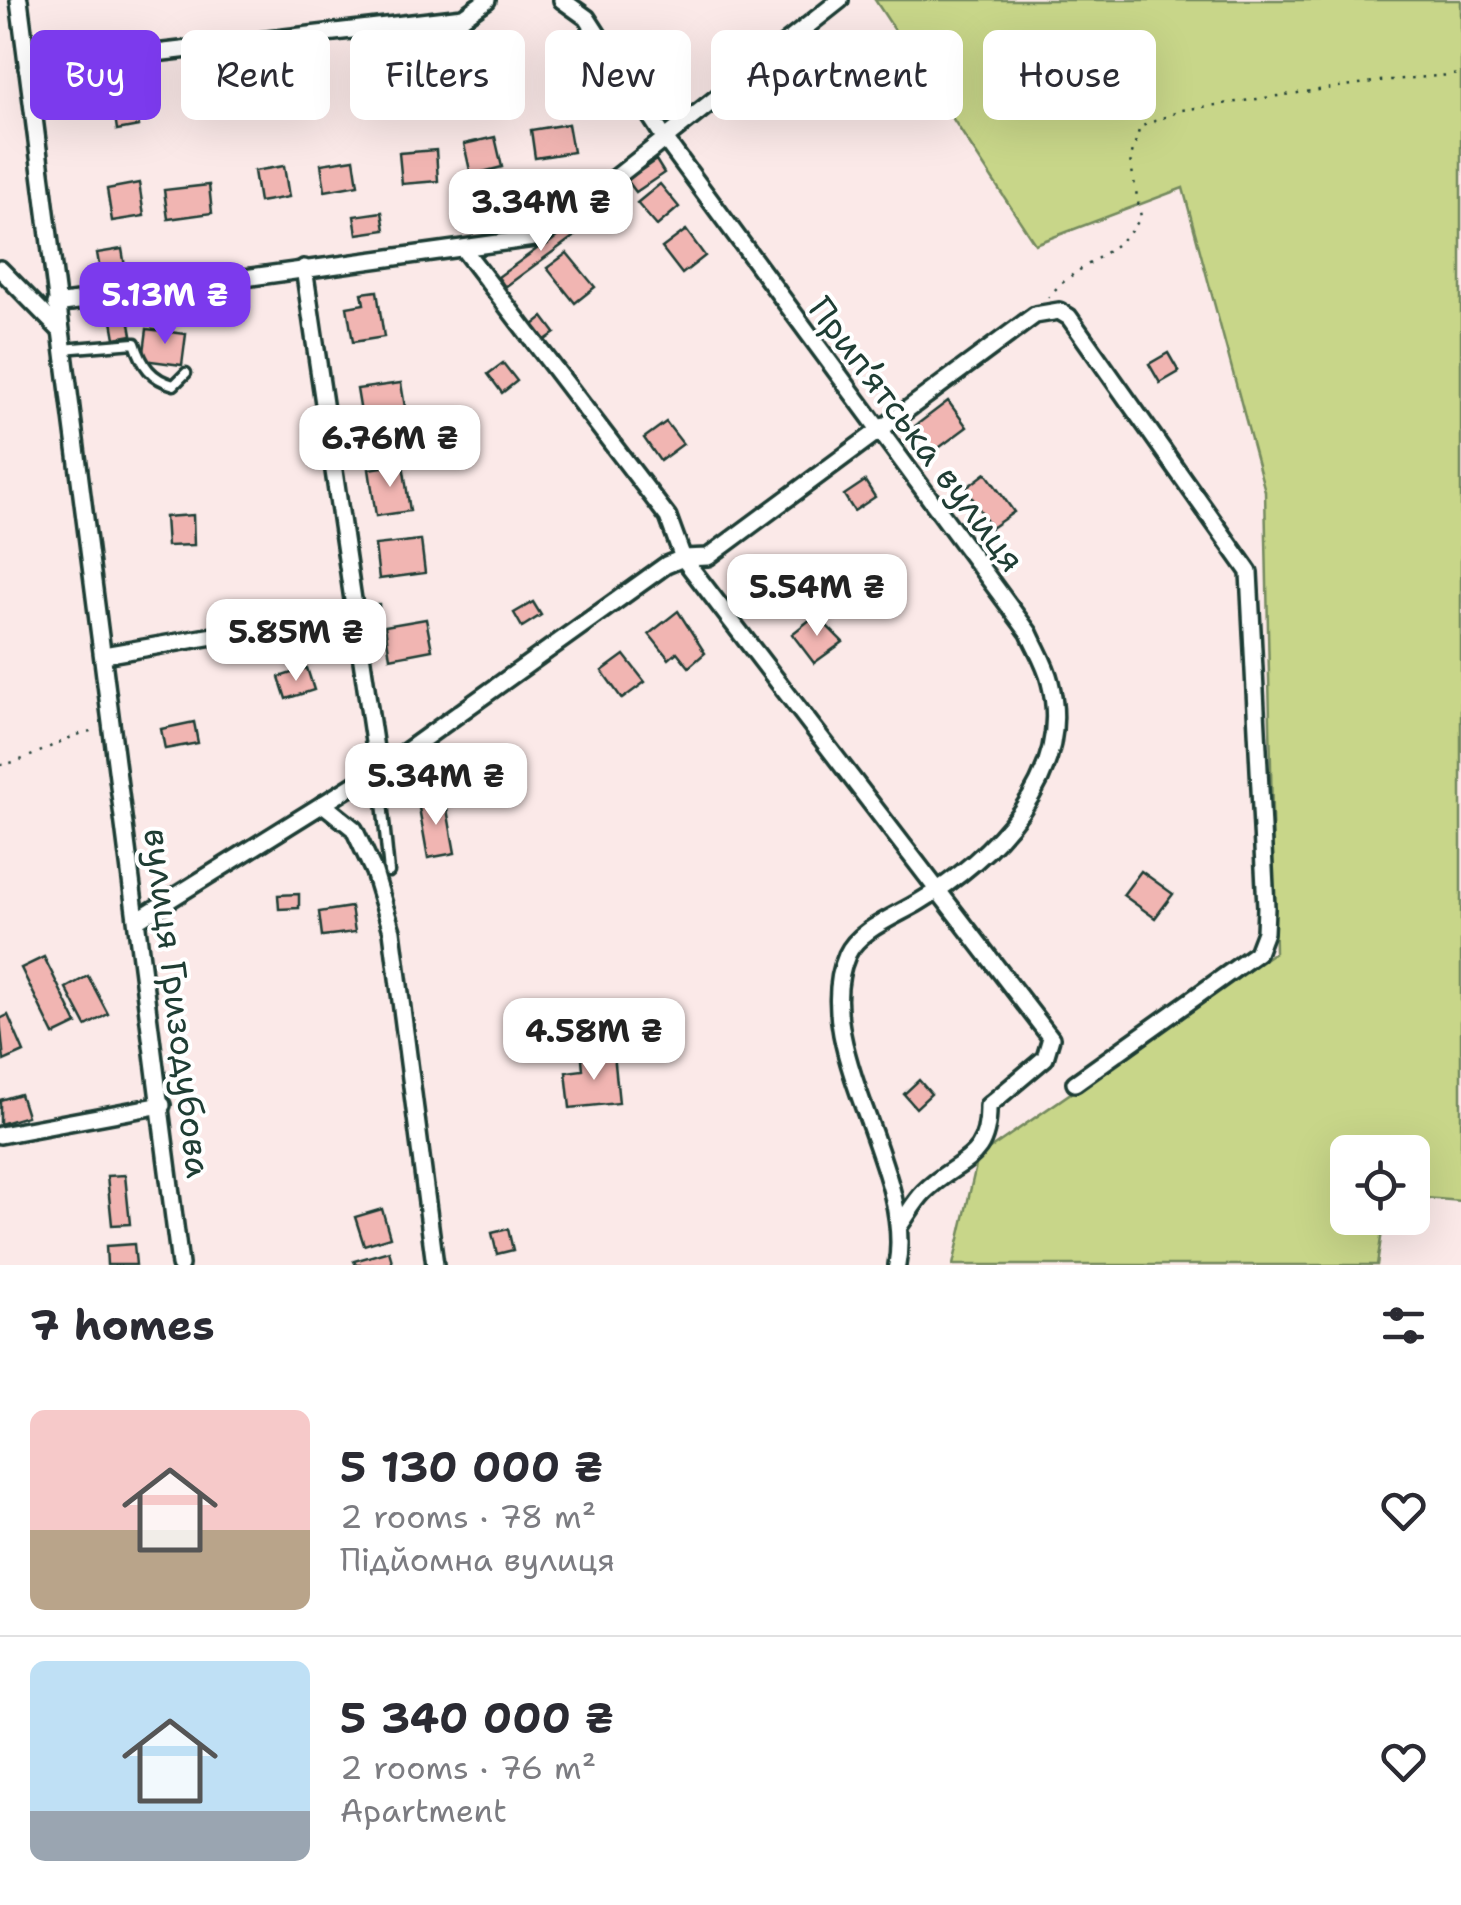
<!DOCTYPE html>
<meta charset="utf-8">
<style>
:root{--surface:#fff;--page:#f2f2f3;--text:#2b2b33;--muted:#7c7c81;--line:#e1e1e2;--accent:#7c3aed}
body{margin:0;font-family:"Shantell Sans",sans-serif;background:var(--page);color:var(--text);height:100vh;display:flex;flex-direction:column;font-size:38px;white-space:nowrap}
*{box-sizing:border-box;margin:0}
p{font-size:32px;color:var(--muted)}
.icon{flex:none;width:55px;height:55px;fill:none;stroke:currentColor;stroke-width:2;stroke-linecap:round;stroke-linejoin:round}
.map{position:relative;height:1265px;overflow:hidden}
.sheet{display:flex;flex-direction:column;background:var(--surface);flex:1}
.sheet>*{flex:none}
.hud{position:absolute;left:30px;top:30px;width:1402px;height:90px;display:flex;gap:20px}
.buttons{position:absolute;left:1330px;top:1135px;display:grid;gap:20px}
.buttons a{display:grid;place-items:center;width:100px;height:100px;border-radius:15px;background:var(--surface);box-shadow:0 10px 40px #0002;font-size:50px}
.price{position:absolute;translate:-50% -85px;padding:0 22px;border-radius:20px;background:#fff;color:#222;font-size:32px;line-height:65px;filter:drop-shadow(0 2px 5px #0008)}
.price::after{content:'';position:absolute;left:50%;top:60px;width:30px;height:22px;margin-left:-15px;background:inherit;clip-path:polygon(0 0,100% 0,50% 100%)}
.price.on{background:var(--accent);color:#fff}
ul{padding:0;list-style:none}
li{display:flex;align-items:center;gap:30px;height:250px;padding:0 30px}
li+li{border-top:2px solid var(--line)}
li span{display:grid;place-items:center;flex:none;width:280px;height:200px;border-radius:15px;color:#555}
li>.icon{margin-inline-start:auto}
span .icon{width:120px;height:120px;fill:#fffc;stroke-width:1}
li b{font-size:42px}
h2{display:flex;justify-content:space-between;align-items:center;height:120px;padding:0 30px;font-size:42px}
.pill{padding:0 35px;border-radius:15px;background:var(--surface);box-shadow:0 10px 40px #0002;font-size:35px;line-height:90px}
.pill.on{background:var(--accent);color:#fff}
.map>svg:first-child{display:block}
.green{fill:#c8d689;stroke:#748a5e;stroke-width:2.5}
.building{fill:#f1b5b2;stroke:#1f3d34;stroke-width:2.5}
.lines{fill:none;stroke-linecap:round;stroke-linejoin:round}
.service-casing{stroke:#1f3d34;stroke-width:15}
.minor-casing{stroke:#1f3d34;stroke-width:22}
.path{stroke:#1f3d34;stroke-width:2.5;stroke-dasharray:2.5 8;stroke-linecap:butt}
.service{stroke:#fff;stroke-width:8}
.minor{stroke:#fff;stroke-width:15}
.labels{text-anchor:middle;dominant-baseline:central;stroke-width:8;stroke-linejoin:round;paint-order:stroke}
.street-label{font-size:35px;fill:#1f3d34;stroke:#fff}
</style>
<div class="map">
<svg width="1461" height="1265" viewBox="0 0 1461 1265">
<rect width="100%" height="100%" fill="#fbe9e8"/>
<filter id="ink" filterUnits="userSpaceOnUse"><feTurbulence type="fractalNoise" baseFrequency=".01" numOctaves="2"/><feDisplacementMap in="SourceGraphic" scale="20" xChannelSelector="R" yChannelSelector="G"/><feConvolveMatrix kernelMatrix="1 2 1 2 8 2 1 2 1" color-interpolation-filters="sRGB"/></filter>
<g filter="url(#ink)">
<!-- green -->
<polygon class="green" points="875,0 1461,0 1461,1201 1413,1197 1412,1152 1348,1152 1348,1218 1384,1218 1377,1265 953,1265 978,1157 1275,952 1265,491 1183,188 1035,244"/>
<!-- building -->
<g class="building">
<polygon points="829,36 841,54 812,75 799,58"/>
<polygon points="431,53 439,109 420,111 413,55"/>
<polygon points="793,66 807,85 780,105 766,86"/>
<polygon points="133,84 139,126 117,130 111,87"/>
<polygon points="100,91 101,102 84,103 83,92"/>
<polygon points="568,124 573,152 535,158 531,130"/>
<polygon points="495,137 502,167 471,175 464,144"/>
<polygon points="436,150 438,181 402,184 399,153"/>
<polygon points="354,159 358,185 325,191 321,164"/>
<polygon points="656,160 664,173 636,192 627,180"/>
<polygon points="284,166 289,197 259,202 254,171"/>
<polygon points="139,183 144,216 112,221 107,189"/>
<polygon points="660,184 679,207 657,226 637,203"/>
<polygon points="209,185 212,213 168,219 164,190"/>
<polygon points="382,212 385,230 357,234 354,216"/>
<polygon points="577,220 584,229 505,287 498,277"/>
<polygon points="686,230 705,256 682,274 662,248"/>
<polygon points="122,249 126,272 101,276 97,253"/>
<polygon points="567,253 595,287 575,303 547,268"/>
<polygon points="377,291 384,337 353,342 347,307 364,304 362,293"/>
<polygon points="127,307 132,335 115,338 110,310"/>
<polygon points="543,317 555,333 545,340 533,325"/>
<polygon points="147,329 186,334 182,365 143,360"/>
<polygon points="1168,353 1179,372 1160,383 1149,364"/>
<polygon points="503,363 517,381 502,393 488,374"/>
<polygon points="401,383 406,413 362,419 357,389"/>
<polygon points="948,401 967,427 932,453 915,426"/>
<polygon points="666,422 683,444 660,461 644,438"/>
<polygon points="356,449 359,464 342,467 339,452"/>
<polygon points="403,464 410,511 376,516 369,469"/>
<polygon points="986,473 1014,512 991,528 966,488"/>
<polygon points="865,481 875,497 854,511 844,495"/>
<polygon points="193,515 194,545 167,546 165,517"/>
<polygon points="421,540 425,573 379,579 375,545"/>
<polygon points="533,602 541,615 522,627 514,613"/>
<polygon points="379,604 380,624 361,625 359,605"/>
<polygon points="678,611 705,653 689,667 677,652 669,659 649,634"/>
<polygon points="816,615 843,642 814,663 792,634"/>
<polygon points="426,619 432,650 390,658 385,626"/>
<polygon points="624,655 645,682 622,699 602,671"/>
<polygon points="307,668 314,690 286,699 279,677"/>
<polygon points="194,722 198,743 165,749 161,729"/>
<polygon points="445,798 455,853 428,858 418,802"/>
<polygon points="1141,871 1173,894 1155,918 1123,895"/>
<polygon points="299,894 299,908 279,909 278,895"/>
<polygon points="351,907 355,932 322,936 319,912"/>
<polygon points="44,957 77,1024 54,1035 21,968"/>
<polygon points="88,976 108,1014 86,1026 66,988"/>
<polygon points="8,1015 24,1052 4,1061 0,1019"/>
<polygon points="614,1054 619,1103 570,1108 566,1072 583,1070 582,1058"/>
<polygon points="919,1080 931,1094 916,1108 904,1094"/>
<polygon points="20,1094 27,1116 0,1124 0,1100"/>
<polygon points="125,1175 130,1224 112,1225 107,1176"/>
<polygon points="382,1209 390,1237 364,1245 355,1217"/>
<polygon points="508,1229 513,1250 497,1254 492,1233"/>
<polygon points="134,1244 136,1265 107,1265 106,1246"/>
<polygon points="389,1251 393,1265 356,1265 354,1261"/>
</g>
<g class="lines">
<defs>
<g id="service">
<path d="M 62,349 L 135,343 C 142,365 151,379 174,385 L 186,373"/>
<polyline points="379,772 389,872"/>
</g>
<g id="minor">
<polyline points="19,0 180,1265"/>
<path d="M 562,0 L 587,18 L 665,139 L 1029,633 C 1036,649 1046,665 1050,682 C 1075,776 992,859 919,902 C 896,916 858,930 847,955 C 808,1045 915,1170 897,1265"/>
<polyline points="27,68 463,17 487,0"/>
<path d="M 464,250 L 668,517 L 683,558 L 1051,1038 L 1045,1058 L 988,1106 C 989,1164 958,1158 924,1192 C 915,1201 908,1214 900,1225"/>
<polyline points="304,268 378,769"/>
<polyline points="0,269 59,329"/>
<polyline points="56,304 541,237 840,0"/>
<polyline points="104,655 357,611"/>
<polyline points="323,804 354,829 374,872 392,931 435,1265"/>
<polyline points="137,920 397,758 666,565 683,558 708,557 1035,315 1059,311 1069,317 1249,572 1266,907 1265,932 1257,953 1075,1083"/>
<polyline points="0,1135 162,1105"/>
</g>
</defs>
<!-- service casing -->
<use href="#service" class="service-casing"/>
<!-- minor casing -->
<use href="#minor" class="minor-casing"/>
<!-- path -->
<g class="path">
<path d="M 1048,298 C 1073,265 1118,256 1141,217 L 1130,160 L 1140,127 L 1182,110 L 1380,81 L 1461,74"/>
<path d="M 0,765 C 35,760 61,736 96,730"/>
</g>
<!-- service -->
<use href="#service" class="service"/>
<!-- minor -->
<use href="#minor" class="minor"/>
</g>
</g>
<g class="labels">
<!-- street labels -->
<g class="street-label">
<text transform="translate(917 434) rotate(53)">Прип’ятська вулиця</text>
<text transform="translate(178 1003) rotate(83)">вулиця Гризодубова</text>
</g>
</g>
</svg>
<div class="buttons">
<a><svg class="icon" aria-label="locate" viewBox="0 0 24 24"><circle cx="12" cy="12" r="6"/><path d="M12 2v4M12 18v4M2 12h4M18 12h4"/></svg></a>
</div>
<b class="price" style="left:541px;top:254px">3.34M ₴</b>
<b class="price on" style="left:165px;top:347px">5.13M ₴</b>
<b class="price" style="left:390px;top:490px">6.76M ₴</b>
<b class="price" style="left:817px;top:639px">5.54M ₴</b>
<b class="price" style="left:296px;top:684px">5.85M ₴</b>
<b class="price" style="left:436px;top:828px">5.34M ₴</b>
<b class="price" style="left:594px;top:1083px">4.58M ₴</b>
<div class="hud">
<a class="pill on">Buy</a>
<a class="pill">Rent</a>
<a class="pill">Filters</a>
<a class="pill">New</a>
<a class="pill">Apartment</a>
<a class="pill">House</a>
</div>
</div>
<section class="sheet">
<h2>7 homes<svg class="icon" aria-label="filters" viewBox="0 0 24 24"><path d="M4 7h16M4 17h16"/><circle cx="9" cy="7" r="2"/><circle cx="15" cy="17" r="2"/></svg></h2>
<ul>
<li><span style="background:linear-gradient(#f6c9c9 60%,#b9a48a 0)"><svg class="icon" aria-label="home" viewBox="0 0 24 24"><path d="M3 11l9-7 9 7M6 9v11h12V9"/></svg></span><div><b>5 130 000 ₴</b><p>2 rooms · 78 m²</p><p>Підйомна вулиця</p></div><svg class="icon" aria-label="heart" viewBox="0 0 24 24"><path d="M12 20l-8-8c-3-5 5-10 8-4 3-6 11-1 8 4z"/></svg></li>
<li><span style="background:linear-gradient(#bfe0f5 75%,#9aa5b1 0)"><svg class="icon" aria-label="home" viewBox="0 0 24 24"><path d="M3 11l9-7 9 7M6 9v11h12V9"/></svg></span><div><b>5 340 000 ₴</b><p>2 rooms · 76 m²</p><p>Apartment</p></div><svg class="icon" aria-label="heart" viewBox="0 0 24 24"><path d="M12 20l-8-8c-3-5 5-10 8-4 3-6 11-1 8 4z"/></svg></li>
</ul>
</section>
